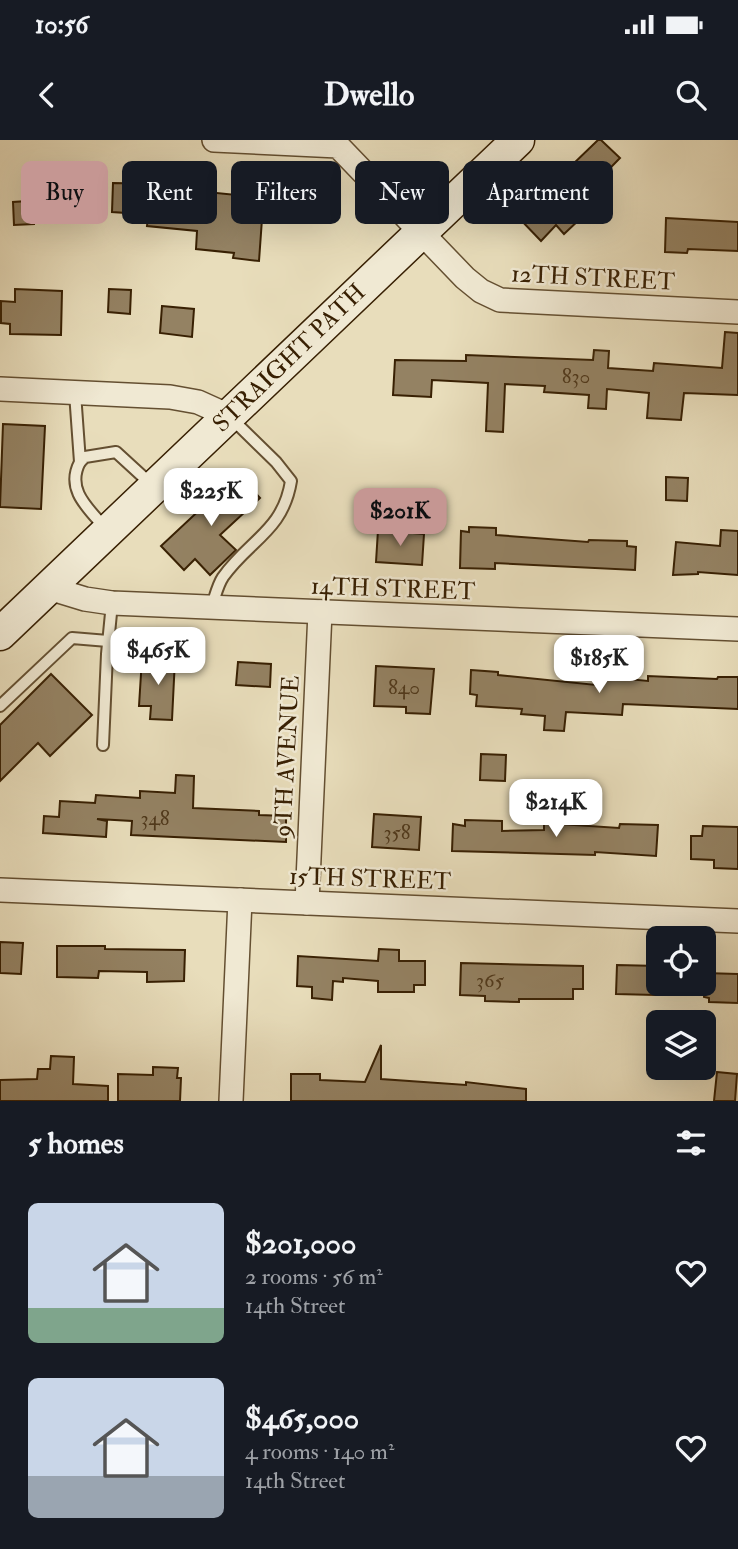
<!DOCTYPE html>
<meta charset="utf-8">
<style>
:root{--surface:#171b24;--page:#242831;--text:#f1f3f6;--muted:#9ea1a6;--accent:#c59692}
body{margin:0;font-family:"IM FELL Double Pica",serif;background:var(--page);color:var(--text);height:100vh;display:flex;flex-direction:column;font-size:26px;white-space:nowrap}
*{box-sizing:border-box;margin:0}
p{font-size:23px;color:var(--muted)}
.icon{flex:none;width:38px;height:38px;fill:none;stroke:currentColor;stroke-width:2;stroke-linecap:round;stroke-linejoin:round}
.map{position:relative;height:961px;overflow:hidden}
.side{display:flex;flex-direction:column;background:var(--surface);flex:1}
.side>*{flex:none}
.banner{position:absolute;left:21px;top:21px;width:696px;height:63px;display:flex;gap:14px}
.fabs{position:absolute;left:646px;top:786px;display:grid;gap:14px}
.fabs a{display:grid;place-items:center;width:70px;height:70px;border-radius:10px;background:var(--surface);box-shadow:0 7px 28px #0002;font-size:35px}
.price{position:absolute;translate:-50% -60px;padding:0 16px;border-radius:14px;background:#fff;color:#222;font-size:23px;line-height:46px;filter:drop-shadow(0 2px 4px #0008)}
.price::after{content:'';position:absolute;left:50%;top:42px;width:21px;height:16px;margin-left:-10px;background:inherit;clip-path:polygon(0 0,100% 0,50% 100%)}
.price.current{background:var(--accent);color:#111}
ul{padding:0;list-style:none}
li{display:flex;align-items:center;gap:21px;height:175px;padding:0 28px}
li span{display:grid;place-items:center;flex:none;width:196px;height:140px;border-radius:10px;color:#555}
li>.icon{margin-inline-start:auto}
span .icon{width:84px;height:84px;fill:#fffc;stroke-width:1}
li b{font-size:30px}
h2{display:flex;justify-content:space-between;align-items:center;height:84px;padding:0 28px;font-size:30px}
.tag{padding:0 24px;border-radius:10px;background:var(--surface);box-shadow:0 7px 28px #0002;font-size:24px;line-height:63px}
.tag.current{background:var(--accent);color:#111}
.status{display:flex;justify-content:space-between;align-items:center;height:49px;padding:0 35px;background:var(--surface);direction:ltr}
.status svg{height:19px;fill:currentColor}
header{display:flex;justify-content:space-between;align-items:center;height:91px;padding:0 28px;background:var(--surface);font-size:32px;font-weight:700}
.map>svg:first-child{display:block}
.building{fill:#948263;stroke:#382003;stroke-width:2}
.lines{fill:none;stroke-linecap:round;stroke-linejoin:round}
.service-casing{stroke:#644f31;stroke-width:14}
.minor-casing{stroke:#644f31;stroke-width:26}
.secondary-casing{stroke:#382003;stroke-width:35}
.service{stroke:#f0e9d3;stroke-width:10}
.minor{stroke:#f0e9d3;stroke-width:23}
.secondary{stroke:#f0e9d3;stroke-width:32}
.labels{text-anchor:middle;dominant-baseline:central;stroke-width:5;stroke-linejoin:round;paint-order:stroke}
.number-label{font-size:21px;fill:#4f381b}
.street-label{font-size:24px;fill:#382003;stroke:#f0e9d3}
</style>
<div class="status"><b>10:56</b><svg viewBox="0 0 49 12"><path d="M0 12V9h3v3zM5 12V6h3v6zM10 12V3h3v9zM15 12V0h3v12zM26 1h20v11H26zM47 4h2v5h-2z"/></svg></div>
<header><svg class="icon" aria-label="back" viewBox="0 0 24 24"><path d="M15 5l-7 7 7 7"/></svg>Dwello<svg class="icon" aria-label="search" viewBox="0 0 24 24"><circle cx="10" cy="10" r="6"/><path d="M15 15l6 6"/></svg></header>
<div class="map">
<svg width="738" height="961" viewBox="0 0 738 961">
<rect width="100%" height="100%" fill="#e8ddbb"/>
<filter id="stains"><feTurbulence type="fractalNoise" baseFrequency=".00286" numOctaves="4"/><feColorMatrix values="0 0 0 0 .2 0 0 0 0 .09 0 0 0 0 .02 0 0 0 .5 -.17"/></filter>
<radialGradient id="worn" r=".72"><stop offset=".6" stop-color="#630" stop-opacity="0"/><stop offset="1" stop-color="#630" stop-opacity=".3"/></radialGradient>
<!-- building -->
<g class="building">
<polygon points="598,0 601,0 620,18 571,68 581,78 564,94 556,85 541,101 518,77"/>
<polygon points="113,43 167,44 167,48 246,56 246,49 283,51 282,80 262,79 259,121 233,118 234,113 196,109 197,91 147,86 148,77 126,76 126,73 112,72"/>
<polygon points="75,45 76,76 41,78 42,81 34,81 34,84 14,85 13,62 43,60 42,46"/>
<polygon points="666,78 738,82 738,111 688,109 687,113 665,112"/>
<polygon points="15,149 62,151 61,195 10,194 10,184 1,183 1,161 15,162"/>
<polygon points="109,149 131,150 130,174 108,172"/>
<polygon points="162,166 194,169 192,197 160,193"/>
<polygon points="725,192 738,193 738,255 684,253 681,280 647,278 649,253 607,249 606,269 588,268 589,255 544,252 545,246 505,244 503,292 486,291 488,243 432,240 431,257 393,255 395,220 466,221 466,215 593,220 594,210 609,211 608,228 653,231 654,223 722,228"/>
<polygon points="3,284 45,286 41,369 0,367"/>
<polygon points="238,334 260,358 220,395 236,410 210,435 195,419 184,430 161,406"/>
<polygon points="666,337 688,338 687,361 666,360"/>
<polygon points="469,387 496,388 496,395 588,402 589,400 627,401 627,406 636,407 635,430 495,423 495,429 460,428 461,391 469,392"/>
<polygon points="378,390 424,394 422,425 376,422"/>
<polygon points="721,390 738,391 738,435 698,432 698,434 673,435 676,402 720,406"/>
<polygon points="142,518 175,519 172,580 150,579 151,566 139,566"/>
<polygon points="238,522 271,524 270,547 236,545"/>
<polygon points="376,526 434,529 430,574 406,573 406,567 374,566"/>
<polygon points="471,530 498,532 498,535 596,545 596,536 648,541 648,536 717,539 718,537 738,537 738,569 623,564 622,575 566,572 564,591 544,590 545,576 521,574 522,569 476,566 477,555 470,554"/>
<polygon points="51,534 92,575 50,616 38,603 0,641 0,585"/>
<polygon points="481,614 506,615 505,641 480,640"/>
<polygon points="176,635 194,636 193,668 259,671 259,675 286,676 286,702 131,695 132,681 97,679 107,681 106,697 43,693 44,676 59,677 60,661 95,663 96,655 140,658 140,651 175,653"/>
<polygon points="374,674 421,677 419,710 372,707"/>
<polygon points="465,680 502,681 502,691 544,690 544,683 619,688 620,684 658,685 656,716 595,712 595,715 452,711 453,684 465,686"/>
<polygon points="703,686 738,687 738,729 714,728 714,720 691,719 691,696 702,696"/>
<polygon points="0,802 23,803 21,834 0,833"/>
<polygon points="57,806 105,806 105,809 185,810 184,841 147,842 147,832 99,831 98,838 57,837"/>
<polygon points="379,809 399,810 399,821 425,821 425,845 414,845 414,852 378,852 378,841 343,838 343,842 333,841 332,860 312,858 312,847 297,846 298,816 378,821"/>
<polygon points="461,823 583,826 583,849 573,849 573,859 519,859 519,862 485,861 485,856 460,855"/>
<polygon points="617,825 658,826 658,850 655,850 655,855 616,854"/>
<polygon points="704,833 738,834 738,863 709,862 709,858 704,857"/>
<polygon points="381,905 381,939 466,945 466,942 526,949 526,961 291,961 291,934 320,934 320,940 365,942"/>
<polygon points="51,916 74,917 73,944 108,946 108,961 0,961 0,940 37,939 38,929 50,929"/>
<polygon points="153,927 178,928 177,938 181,938 180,961 118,961 118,934 153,935"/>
<polygon points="717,932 737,934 735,961 714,961"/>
</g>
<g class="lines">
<defs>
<g id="service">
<path d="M 75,253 L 80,322 C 65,350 89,369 106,389"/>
<polyline points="80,322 85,317 116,312 152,345"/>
<path d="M 211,468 C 215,458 217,446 223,437 C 249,400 283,391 291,341 L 276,322 L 230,277"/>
<polyline points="0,566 72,498 108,501"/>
<polyline points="103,605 107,514 112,463"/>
</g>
<g id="minor">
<polyline points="214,0 338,6 465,138 481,151 500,160 738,172"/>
<polyline points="0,249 170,257 198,262 229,276"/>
<polyline points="49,448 85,459 112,463 738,489"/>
<polyline points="0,750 738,781"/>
<polyline points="307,763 320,472"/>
<polyline points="231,961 240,760"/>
</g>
<polyline id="secondary" points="0,494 518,0"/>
</defs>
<!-- service casing -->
<use href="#service" class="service-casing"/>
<!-- minor casing -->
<use href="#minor" class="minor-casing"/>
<!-- secondary casing -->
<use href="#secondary" class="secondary-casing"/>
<!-- service -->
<use href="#service" class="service"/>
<!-- minor -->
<use href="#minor" class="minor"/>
<!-- secondary -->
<use href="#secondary" class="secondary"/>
</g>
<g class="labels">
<!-- number labels -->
<g class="number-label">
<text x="576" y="236">830</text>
<text x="404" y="547">840</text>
<text x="155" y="678">348</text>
<text x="397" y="692">358</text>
<text x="490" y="840">365</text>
</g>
<!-- street labels -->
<g class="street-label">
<text transform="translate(593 138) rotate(3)">12TH STREET</text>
<text transform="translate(289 218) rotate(-44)">STRAIGHT PATH</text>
<text transform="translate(393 449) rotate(2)">14TH STREET</text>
<text transform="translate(287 616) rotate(-87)">9TH AVENUE</text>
<text transform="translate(370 739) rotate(2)">15TH STREET</text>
</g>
</g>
<rect width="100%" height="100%" filter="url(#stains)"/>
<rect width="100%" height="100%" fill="url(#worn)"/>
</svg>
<div class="fabs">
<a><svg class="icon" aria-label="locate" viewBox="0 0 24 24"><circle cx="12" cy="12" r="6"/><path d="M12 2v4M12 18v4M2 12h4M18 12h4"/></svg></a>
<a><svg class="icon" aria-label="layers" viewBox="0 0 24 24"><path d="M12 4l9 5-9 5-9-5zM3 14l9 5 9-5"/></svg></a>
</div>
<b class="price" style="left:211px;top:388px">$225K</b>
<b class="price current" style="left:400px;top:408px">$201K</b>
<b class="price" style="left:158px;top:547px">$465K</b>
<b class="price" style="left:599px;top:555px">$185K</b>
<b class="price" style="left:556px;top:699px">$214K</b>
<div class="banner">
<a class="tag current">Buy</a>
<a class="tag">Rent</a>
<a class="tag">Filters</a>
<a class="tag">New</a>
<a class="tag">Apartment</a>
</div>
</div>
<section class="side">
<h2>5 homes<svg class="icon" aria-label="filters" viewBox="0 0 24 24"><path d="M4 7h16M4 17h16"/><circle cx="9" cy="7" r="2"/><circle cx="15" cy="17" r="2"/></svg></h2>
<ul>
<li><span style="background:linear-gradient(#c9d6e8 75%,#7fa58c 0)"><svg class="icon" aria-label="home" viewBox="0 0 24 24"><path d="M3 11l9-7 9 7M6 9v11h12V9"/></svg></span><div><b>$201,000</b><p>2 rooms · 56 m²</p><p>14th Street</p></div><svg class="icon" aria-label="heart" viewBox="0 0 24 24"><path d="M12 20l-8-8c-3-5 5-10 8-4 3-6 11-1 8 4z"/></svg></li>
<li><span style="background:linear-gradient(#c9d6e8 70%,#9aa5b1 0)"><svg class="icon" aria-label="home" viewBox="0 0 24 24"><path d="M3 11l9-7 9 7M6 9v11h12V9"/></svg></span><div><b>$465,000</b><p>4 rooms · 140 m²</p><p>14th Street</p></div><svg class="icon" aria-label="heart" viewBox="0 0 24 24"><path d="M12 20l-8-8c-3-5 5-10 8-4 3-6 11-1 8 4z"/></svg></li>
</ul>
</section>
